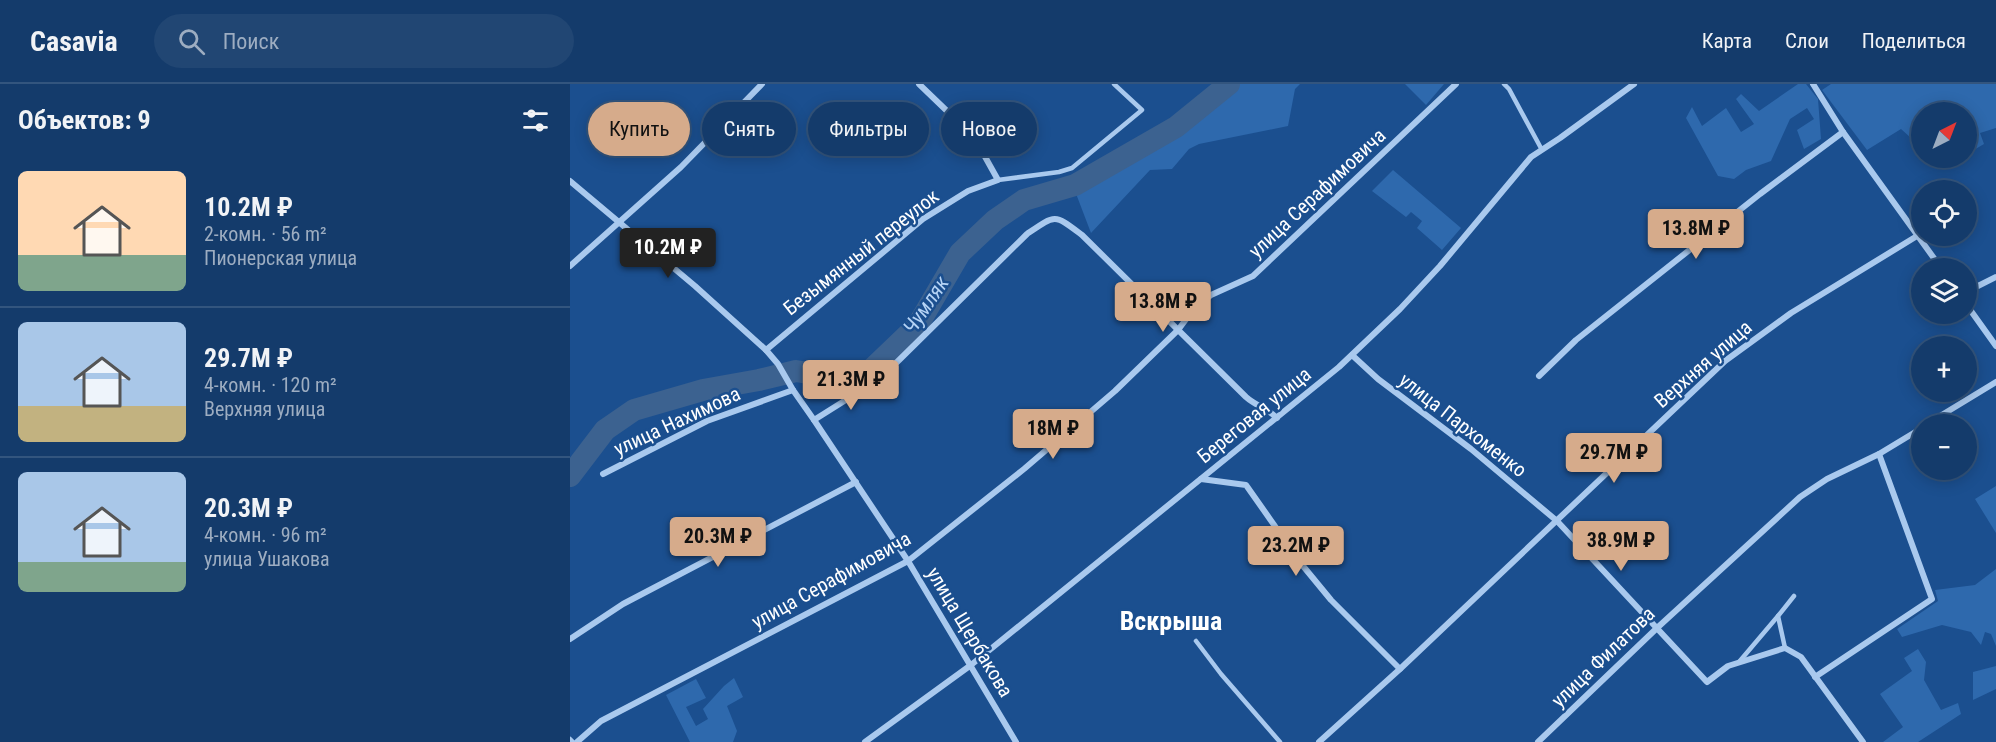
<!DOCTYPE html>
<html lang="ru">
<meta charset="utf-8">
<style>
:root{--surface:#143b6b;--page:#214673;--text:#f1f3f6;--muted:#9dadc1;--line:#33557e;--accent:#d6ab8b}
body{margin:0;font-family:"Roboto Condensed",sans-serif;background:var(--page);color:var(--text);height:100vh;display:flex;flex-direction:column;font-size:22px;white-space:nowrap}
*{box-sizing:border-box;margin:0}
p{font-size:20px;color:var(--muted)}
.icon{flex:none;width:33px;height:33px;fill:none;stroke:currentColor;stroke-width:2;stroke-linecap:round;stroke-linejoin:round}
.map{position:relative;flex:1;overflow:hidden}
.drawer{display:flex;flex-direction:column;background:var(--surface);width:570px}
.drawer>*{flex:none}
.banner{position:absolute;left:18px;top:18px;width:570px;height:54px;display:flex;gap:12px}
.needle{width:39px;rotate:42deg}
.buttons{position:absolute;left:1341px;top:18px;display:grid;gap:12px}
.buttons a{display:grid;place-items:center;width:66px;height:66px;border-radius:50%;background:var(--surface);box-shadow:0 3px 15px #0003,0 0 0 2px var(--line);font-size:30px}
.price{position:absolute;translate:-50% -51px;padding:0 14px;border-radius:6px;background:var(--accent);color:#111;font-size:20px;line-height:39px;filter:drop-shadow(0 2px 3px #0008)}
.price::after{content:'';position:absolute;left:50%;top:36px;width:18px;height:14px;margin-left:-9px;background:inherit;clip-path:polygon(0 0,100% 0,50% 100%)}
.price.selected{background:#222;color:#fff}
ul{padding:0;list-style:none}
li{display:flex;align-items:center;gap:18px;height:150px;padding:0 18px}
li+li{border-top:2px solid var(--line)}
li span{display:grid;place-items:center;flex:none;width:168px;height:120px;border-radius:9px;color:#555}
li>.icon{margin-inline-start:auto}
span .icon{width:72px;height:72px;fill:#fffc;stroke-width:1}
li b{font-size:26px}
h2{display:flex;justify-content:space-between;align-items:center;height:72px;padding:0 18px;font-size:26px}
.tag{padding:0 21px;border-radius:27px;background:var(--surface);box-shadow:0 3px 15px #0003,0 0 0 2px var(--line);font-size:21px;line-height:54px}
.tag.selected{background:var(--accent);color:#111}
header{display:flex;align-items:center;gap:36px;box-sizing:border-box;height:84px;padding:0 30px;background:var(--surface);border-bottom:2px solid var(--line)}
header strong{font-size:28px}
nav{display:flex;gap:33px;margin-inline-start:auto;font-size:21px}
.search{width:420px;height:54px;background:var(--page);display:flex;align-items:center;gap:15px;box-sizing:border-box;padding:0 21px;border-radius:33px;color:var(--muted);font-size:22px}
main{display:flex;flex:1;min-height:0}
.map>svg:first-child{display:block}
.green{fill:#2e69ad}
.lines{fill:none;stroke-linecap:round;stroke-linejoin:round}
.river{stroke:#3c6290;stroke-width:22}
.service{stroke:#a9c9ee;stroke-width:4.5}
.minor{stroke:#a9c9ee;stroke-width:6}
.labels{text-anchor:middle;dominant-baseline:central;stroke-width:5;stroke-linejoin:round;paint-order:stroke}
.street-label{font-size:20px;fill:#fff;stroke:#1b4f8f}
.water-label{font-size:21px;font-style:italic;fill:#b5d3f5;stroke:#1b4f8f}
.district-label{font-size:26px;font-weight:bold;fill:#fff;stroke:#1b4f8f}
</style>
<header>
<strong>Casavia</strong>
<div class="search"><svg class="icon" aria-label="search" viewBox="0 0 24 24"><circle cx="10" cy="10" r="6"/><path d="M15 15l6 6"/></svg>Поиск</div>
<nav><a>Карта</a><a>Слои</a><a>Поделиться</a></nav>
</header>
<main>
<section class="drawer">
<h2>Объектов: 9<svg class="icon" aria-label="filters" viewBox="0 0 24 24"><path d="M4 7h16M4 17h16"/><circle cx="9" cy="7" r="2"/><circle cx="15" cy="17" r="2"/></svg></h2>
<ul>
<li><span style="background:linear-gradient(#ffd9b3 70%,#7fa58c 0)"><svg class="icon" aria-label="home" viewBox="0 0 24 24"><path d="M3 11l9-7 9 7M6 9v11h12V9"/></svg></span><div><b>10.2M ₽</b><p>2-комн. · 56 m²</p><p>Пионерская улица</p></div></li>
<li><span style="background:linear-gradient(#a9c7e8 70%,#c2b280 0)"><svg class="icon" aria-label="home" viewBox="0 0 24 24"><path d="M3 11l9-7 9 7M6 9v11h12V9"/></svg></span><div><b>29.7M ₽</b><p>4-комн. · 120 m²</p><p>Верхняя улица</p></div></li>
<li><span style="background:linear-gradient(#a9c7e8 75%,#7fa58c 0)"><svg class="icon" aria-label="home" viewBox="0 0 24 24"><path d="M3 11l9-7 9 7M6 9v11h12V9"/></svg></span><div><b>20.3M ₽</b><p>4-комн. · 96 m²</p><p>улица Ушакова</p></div></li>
</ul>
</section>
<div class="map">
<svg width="1426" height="658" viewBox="0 0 1426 658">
<rect width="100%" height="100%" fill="#1b4f8f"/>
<!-- green -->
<g class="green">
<polygon points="659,0 730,0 725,5 718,42 629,60 619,65 602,85 580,86 521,149 505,107 561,70 595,53 594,49 606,43"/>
<polygon points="835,0 874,0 856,21"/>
<polygon points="1228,0 1236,0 1248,15 1251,55 1234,65 1227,46 1244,35 1237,24 1220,35 1201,77 1176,86 1164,95 1148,92 1116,34 1122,23 1132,42 1156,24 1171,48 1184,40 1166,15 1171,10 1189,27"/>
<polygon points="1261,0 1426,0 1426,44 1410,49 1414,60 1397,70 1396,28 1352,28 1351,63 1331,45 1297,66 1252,6"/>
<polygon points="823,86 891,144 872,166 847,144 852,137 841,128 836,133 802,107"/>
<polygon points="1426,402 1426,449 1405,415"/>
<polygon points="1426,485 1426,562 1421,550 1415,548 1411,561 1401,548 1372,541 1332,553 1327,545 1368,517 1365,506 1405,501"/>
<polygon points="1348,565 1356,578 1354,596 1371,626 1388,619 1391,630 1348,658 1313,658 1333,643 1310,610 1342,587 1334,574"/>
<polygon points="1426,582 1426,605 1403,616 1403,588"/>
<polygon points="164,594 173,613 157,622 167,647 163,658 120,658 96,611 126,595 136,614 116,623 126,642 138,635 133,625 154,602"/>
</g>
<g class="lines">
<!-- river -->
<polyline class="river" points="0,392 35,346 64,326 133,306 189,296 226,287 261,293 301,286 348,241 390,169 425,136 454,116 505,101 606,43 659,0"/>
<!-- service -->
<g class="service">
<polyline points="934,0 939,5 972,66"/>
<polyline points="428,96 489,88 502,84 572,26 544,0"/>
<polyline points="626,557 651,590 710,658"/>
<polyline points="1215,564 1208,532 1224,512"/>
<polyline points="1169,578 1208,532"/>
<polyline points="0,655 3,658"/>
</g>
<!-- minor -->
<g class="minor">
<polyline points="1243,0 1273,48 1371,184"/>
<polyline points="0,97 125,202 196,266 208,280 223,306"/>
<polyline points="0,182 111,83 192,0"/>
<polyline points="1396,208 1426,193"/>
<polyline points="1396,220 1426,262"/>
<polyline points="196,266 353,135 398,107 428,96 404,53 349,0"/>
<polyline points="782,271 808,295 901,365 987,437 1137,598 1158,582 1215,564 1231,573 1293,658"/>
<polyline points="969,292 1006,256 1190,110 1273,48"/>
<polyline points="244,336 338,477 446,658"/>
<polyline points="1357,340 1426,298"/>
<path d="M 33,390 L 137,337 L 223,306 L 244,336 L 298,302 L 320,285 L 457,150 C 486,130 484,130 512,151 L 676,313 C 686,322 697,324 707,334"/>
<polyline points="631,395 676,401 733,482 761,516 830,585"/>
<polyline points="0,555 53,520 286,398"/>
<polyline points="1245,593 1362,515 1309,370"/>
<polyline points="7,658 31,637 338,477 454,385 545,307 608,246 623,226 641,211 683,192 886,0"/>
<polyline points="295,658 401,581 769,283 830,225 870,182 961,73 990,54 1064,0"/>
<polyline points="749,658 830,585 1155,277 1221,229 1347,152"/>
<polyline points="968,658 1087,544 1230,413 1257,395 1309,370 1352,344"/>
</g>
</g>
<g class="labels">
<!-- street labels -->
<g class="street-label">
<text transform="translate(747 109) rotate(-43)">улица Серафимовича</text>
<text transform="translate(291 168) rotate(-38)">Безымянный переулок</text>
<text transform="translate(1133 280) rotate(-41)">Верхняя улица</text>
<text transform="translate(684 331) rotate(-39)">Береговая улица</text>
<text transform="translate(107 337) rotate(-25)">улица Нахимова</text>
<text transform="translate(893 341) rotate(38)">улица Пархоменко</text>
<text transform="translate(261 496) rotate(-29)">улица Серафимовича</text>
<text transform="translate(400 548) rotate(59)">улица Щербакова</text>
<text transform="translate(1033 573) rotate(-44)">улица Филатова</text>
</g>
<!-- water labels -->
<g class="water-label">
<text transform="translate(356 221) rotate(-56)">Чумляк</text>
</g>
<!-- district labels -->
<g class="district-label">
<text x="601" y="537">Вскрыша</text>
</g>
</g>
</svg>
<div class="buttons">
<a><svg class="needle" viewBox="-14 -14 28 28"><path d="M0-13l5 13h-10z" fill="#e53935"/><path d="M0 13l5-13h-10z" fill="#9dadc1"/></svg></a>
<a><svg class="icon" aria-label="locate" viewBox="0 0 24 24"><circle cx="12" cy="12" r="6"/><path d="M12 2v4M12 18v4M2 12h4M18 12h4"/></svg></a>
<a><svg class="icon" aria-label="layers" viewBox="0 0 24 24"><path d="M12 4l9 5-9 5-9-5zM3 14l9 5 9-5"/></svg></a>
<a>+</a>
<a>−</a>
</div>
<b class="price" style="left:1126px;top:176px">13.8M ₽</b>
<b class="price selected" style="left:98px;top:195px">10.2M ₽</b>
<b class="price" style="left:593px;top:249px">13.8M ₽</b>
<b class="price" style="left:281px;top:327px">21.3M ₽</b>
<b class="price" style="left:483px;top:376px">18M ₽</b>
<b class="price" style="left:1044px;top:400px">29.7M ₽</b>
<b class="price" style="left:148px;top:484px">20.3M ₽</b>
<b class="price" style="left:1051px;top:488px">38.9M ₽</b>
<b class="price" style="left:726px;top:493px">23.2M ₽</b>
<div class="banner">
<a class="tag selected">Купить</a>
<a class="tag">Снять</a>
<a class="tag">Фильтры</a>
<a class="tag">Новое</a>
</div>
</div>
</main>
